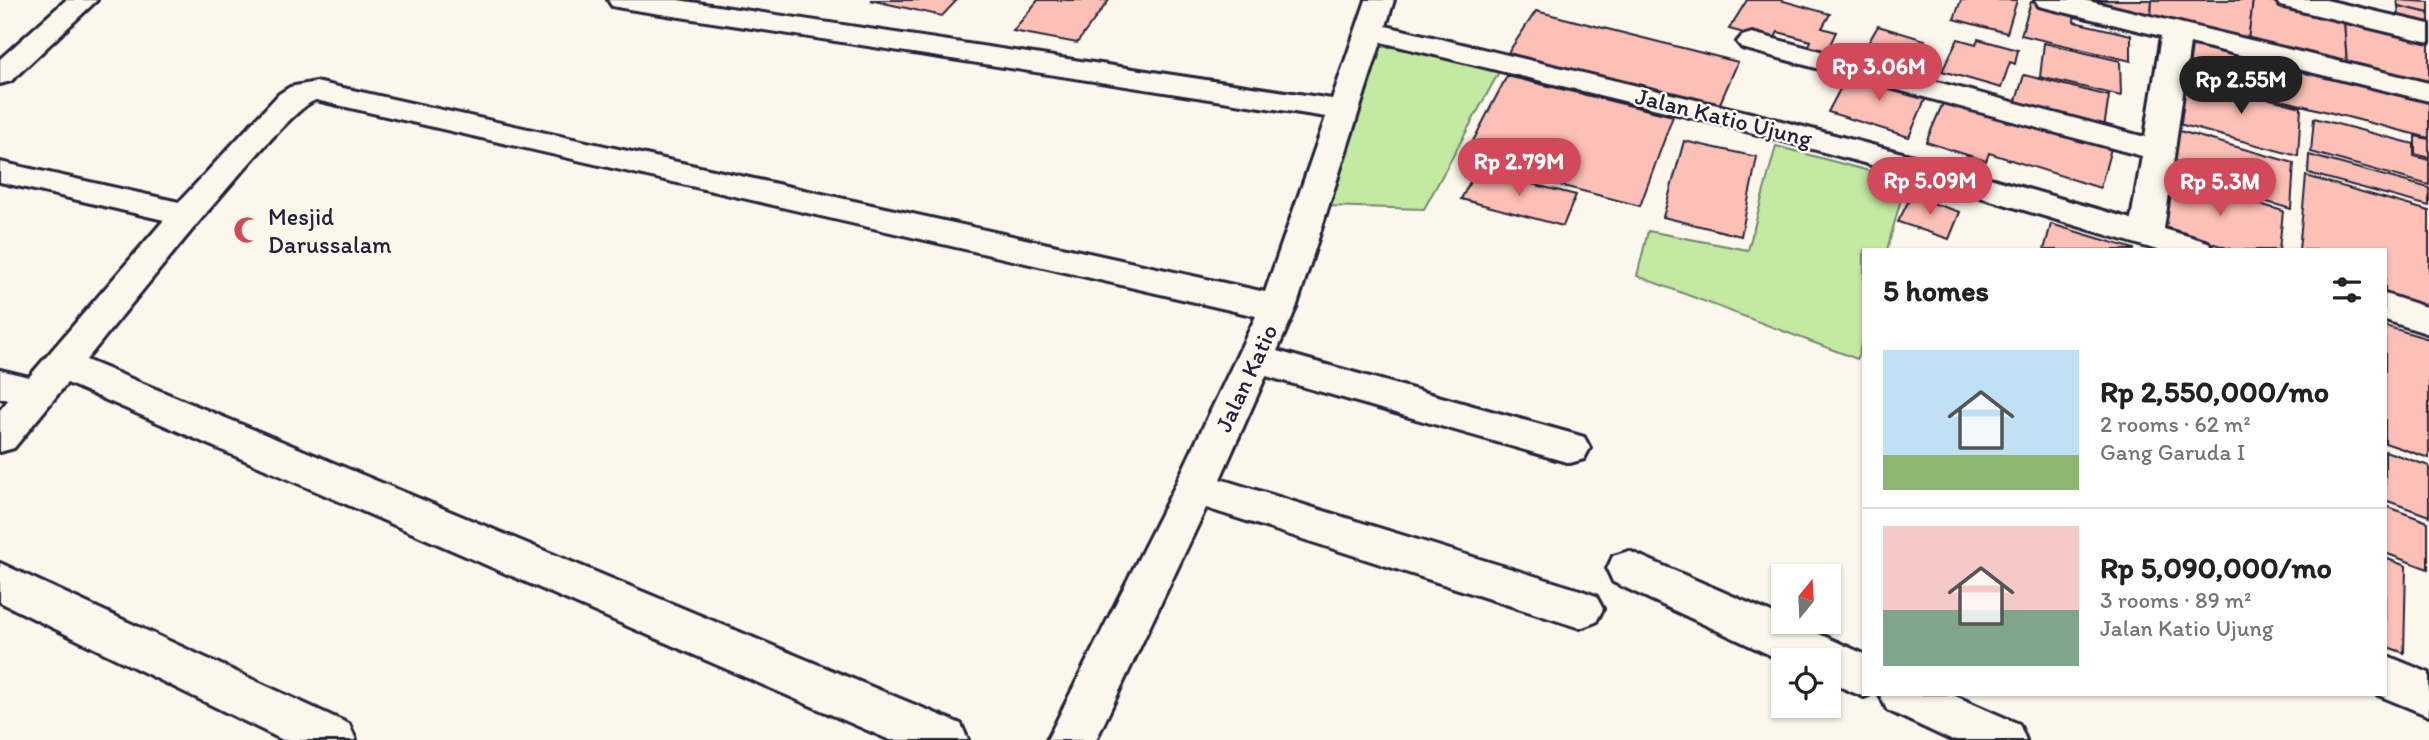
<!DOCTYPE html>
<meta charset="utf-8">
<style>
:root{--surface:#fff;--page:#f2f2f2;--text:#222;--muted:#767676;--line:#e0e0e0;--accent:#d1495b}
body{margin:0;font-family:Itim,sans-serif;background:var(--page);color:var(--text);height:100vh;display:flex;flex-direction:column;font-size:26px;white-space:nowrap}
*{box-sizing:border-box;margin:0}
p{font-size:23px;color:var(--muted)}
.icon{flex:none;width:38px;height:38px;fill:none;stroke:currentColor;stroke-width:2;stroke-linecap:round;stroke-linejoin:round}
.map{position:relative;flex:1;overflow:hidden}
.panel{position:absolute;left:1862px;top:248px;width:525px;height:448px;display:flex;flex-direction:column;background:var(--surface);border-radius:0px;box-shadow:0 2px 5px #0004}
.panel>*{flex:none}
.needle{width:46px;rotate:18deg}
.controls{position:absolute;left:1771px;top:564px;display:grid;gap:14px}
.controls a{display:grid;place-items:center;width:70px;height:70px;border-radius:0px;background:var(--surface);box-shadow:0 2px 5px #0004;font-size:35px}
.price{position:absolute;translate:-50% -60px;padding:0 16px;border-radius:24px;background:var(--accent);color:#fff;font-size:23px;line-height:46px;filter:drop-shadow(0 2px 4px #0008)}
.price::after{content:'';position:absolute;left:50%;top:42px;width:21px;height:16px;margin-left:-10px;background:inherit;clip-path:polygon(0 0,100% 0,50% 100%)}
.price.selected{background:#222;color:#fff}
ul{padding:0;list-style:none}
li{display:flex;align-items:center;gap:21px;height:175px;padding:0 21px}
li+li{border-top:2px solid var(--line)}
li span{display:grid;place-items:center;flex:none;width:196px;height:140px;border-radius:0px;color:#555}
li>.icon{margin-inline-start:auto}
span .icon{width:84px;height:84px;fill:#fffc;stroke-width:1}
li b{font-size:30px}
h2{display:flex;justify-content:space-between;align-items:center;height:84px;padding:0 21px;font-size:30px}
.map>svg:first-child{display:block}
.green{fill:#c4e9a3;stroke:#73866f;stroke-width:2}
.building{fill:#fcc0b7;stroke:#22223b;stroke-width:2}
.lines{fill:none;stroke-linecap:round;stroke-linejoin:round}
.minor-casing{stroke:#22223b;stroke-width:6}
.minor{fill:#fbf7ec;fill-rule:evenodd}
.labels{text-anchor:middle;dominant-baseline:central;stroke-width:5;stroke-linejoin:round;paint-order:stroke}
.street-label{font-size:24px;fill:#22223b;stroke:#fbf7ec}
.poi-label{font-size:24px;fill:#22223b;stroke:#fbf7ec;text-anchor:start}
</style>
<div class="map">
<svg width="2429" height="740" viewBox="0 0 2429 740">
<rect width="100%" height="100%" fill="#fbf7ec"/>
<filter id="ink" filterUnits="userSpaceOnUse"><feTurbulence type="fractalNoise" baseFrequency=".0143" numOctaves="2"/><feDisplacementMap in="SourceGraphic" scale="14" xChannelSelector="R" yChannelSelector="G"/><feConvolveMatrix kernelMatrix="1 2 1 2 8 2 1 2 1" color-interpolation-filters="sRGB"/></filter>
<g filter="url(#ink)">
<!-- green -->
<g class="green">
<polygon points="1379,47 1395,47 1499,72 1424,209 1326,206"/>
<polygon points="1776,146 1906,181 1887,250 1864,250 1864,335 1857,359 1637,276 1648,231 1748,250"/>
</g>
<!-- building -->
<g class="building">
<polygon points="870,0 957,0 942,16"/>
<polygon points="1038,0 1109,0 1077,43 1013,31"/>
<polygon points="1747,0 1780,0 1830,14 1822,28 1836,32 1826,53 1808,48 1811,41 1778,32 1773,41 1729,29"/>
<polygon points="1961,0 2017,0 2007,33 1954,19"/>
<polygon points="2085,0 2152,0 2151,18 2085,2"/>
<polygon points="2152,0 2253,0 2248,41 2151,18"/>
<polygon points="2253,0 2265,0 2344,18 2347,66 2248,41"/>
<polygon points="2397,0 2429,2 2429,13 2398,6"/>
<polygon points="2031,2 2075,12 2074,22 2131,35 2131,61 2021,35"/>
<polygon points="2398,6 2429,13 2429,24 2399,17"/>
<polygon points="1536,11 1738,62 1718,108 1508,53"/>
<polygon points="2344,18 2429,38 2429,84 2347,66"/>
<polygon points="1878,26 1925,40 1909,72 1860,57"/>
<polygon points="2193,38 2429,96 2429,138 2188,76"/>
<polygon points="1958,39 1976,44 1978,39 2018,50 2015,64 2010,62 2001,88 1942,71"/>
<polygon points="2044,43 2120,61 2121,96 2040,77"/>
<polygon points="1850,70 1928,93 1909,137 1828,112"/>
<polygon points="2024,75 2109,96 2104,128 2015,104"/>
<polygon points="1507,76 1673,116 1640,206 1463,160"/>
<polygon points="2187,77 2301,107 2298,156 2179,124"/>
<polygon points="1946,96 2112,145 2100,188 1989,153 1986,161 1926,142"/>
<polygon points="2314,118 2414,144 2414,156 2429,160 2429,185 2311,152"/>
<polygon points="2176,130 2294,163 2291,209 2169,173"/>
<polygon points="2415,136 2429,139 2429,158 2415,154"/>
<polygon points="1684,141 1757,157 1741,236 1663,217"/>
<polygon points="2309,155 2429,188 2429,206 2308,173"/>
<polygon points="1476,170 1576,195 1563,226 1461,199"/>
<polygon points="2306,176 2429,211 2429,309 2385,295 2385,250 2299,250"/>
<polygon points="2169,177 2283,211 2279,250 2233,250 2158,226"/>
<polygon points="1911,196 1960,212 1949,239 1898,222"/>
<polygon points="2051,224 2134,249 2134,250 2044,250"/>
<polygon points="2385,326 2429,339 2429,458 2385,443"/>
<polygon points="2385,451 2429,466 2429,516 2385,500"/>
<polygon points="2385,506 2428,522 2428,569 2385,553"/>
<polygon points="2385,558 2406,566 2404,653 2385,646"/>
</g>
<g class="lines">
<defs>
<g id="minor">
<polygon points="66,0 97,0 11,81 0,84 0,59"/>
<path d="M 608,0 L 678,0 L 1332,99 L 1366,0 L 1394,0 L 1386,26 L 1755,114 L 1921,158 L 2131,219 L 2142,156 L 1742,48 L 1737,42 L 1742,36 L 1752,33 L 2145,137 L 2161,36 L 2039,6 L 2035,0 L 2084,0 L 2429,83 L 2429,101 L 2190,43 L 2164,229 L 2208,242 L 2214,250 L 2157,250 L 1897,172 L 1735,128 L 1381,42 L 1296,308 L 1277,351 L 1570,433 L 1584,437 L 1590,448 L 1584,459 L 1570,463 L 1266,376 L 1220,479 L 1580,590 L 1596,596 L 1603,609 L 1596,622 L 1580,628 L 1206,508 L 1096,740 L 1047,740 L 1174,488 L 1256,316 L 316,100 C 287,106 117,323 86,360 L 961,724 L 968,740 L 890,740 L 67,383 L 14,448 L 0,452 L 0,410 L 8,400 L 0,398 L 0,370 L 29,377 L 164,220 L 0,182 L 0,162 L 179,202 L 279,94 L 290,87 L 316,82 L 1265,292 L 1326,117 L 622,8 L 612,6 Z"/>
<polygon points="2276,0 2326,0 2429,24 2429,42 2280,6"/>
<polygon points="2385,294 2429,308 2429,334 2385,320"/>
<polygon points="1629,551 1783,618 1783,621 1790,621 1864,654 1864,695 1869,695 1864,697 1829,682 1829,660 1783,661 1613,582 1607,569 1613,556"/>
<polygon points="0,563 349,724 356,740 283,740 0,602"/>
<polygon points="2385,655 2429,673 2429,716 2378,695 2385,695"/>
<polygon points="1880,695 1953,695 2019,724 2026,740 1951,740 1887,710"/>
</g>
</defs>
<!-- minor casing -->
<use href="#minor" class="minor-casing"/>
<!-- minor -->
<use href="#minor" class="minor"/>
</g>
</g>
<!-- icons -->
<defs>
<symbol id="mosque-bare" viewBox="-9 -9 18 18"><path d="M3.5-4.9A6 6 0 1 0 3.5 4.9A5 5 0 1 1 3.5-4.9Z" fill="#d1495b" stroke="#fbf7ec" stroke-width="2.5" paint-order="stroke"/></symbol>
</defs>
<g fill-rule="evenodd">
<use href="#mosque-bare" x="228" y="211" width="38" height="38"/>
</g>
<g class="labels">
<!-- street labels -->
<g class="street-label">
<text transform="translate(1724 117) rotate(14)">Jalan Katio Ujung</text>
<text transform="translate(1246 378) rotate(-65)">Jalan Katio</text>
</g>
<!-- poi labels -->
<g class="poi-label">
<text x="268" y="216">Mesjid<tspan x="268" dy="28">Darussalam</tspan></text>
</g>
</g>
</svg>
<div class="controls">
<a><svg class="needle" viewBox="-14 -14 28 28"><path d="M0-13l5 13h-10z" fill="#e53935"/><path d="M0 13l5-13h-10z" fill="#767676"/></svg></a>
<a><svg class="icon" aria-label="locate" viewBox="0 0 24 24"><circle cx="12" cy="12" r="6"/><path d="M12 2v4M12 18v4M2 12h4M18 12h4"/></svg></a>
</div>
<b class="price" style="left:1879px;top:103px">Rp 3.06M</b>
<b class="price selected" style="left:2241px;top:116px">Rp 2.55M</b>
<b class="price" style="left:1519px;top:198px">Rp 2.79M</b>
<b class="price" style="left:1930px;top:217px">Rp 5.09M</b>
<b class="price" style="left:2220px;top:218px">Rp 5.3M</b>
<section class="panel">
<h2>5 homes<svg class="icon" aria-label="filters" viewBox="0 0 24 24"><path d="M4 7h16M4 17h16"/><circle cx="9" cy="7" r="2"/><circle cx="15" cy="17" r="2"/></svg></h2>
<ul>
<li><span style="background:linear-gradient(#bfe0f5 75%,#8fb573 0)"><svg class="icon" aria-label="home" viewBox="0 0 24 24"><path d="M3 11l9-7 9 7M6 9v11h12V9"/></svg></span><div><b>Rp 2,550,000/mo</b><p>2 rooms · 62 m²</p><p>Gang Garuda I</p></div></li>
<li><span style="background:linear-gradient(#f6c9c9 60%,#7fa58c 0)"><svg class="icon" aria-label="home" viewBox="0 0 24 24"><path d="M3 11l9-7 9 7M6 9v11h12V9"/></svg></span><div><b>Rp 5,090,000/mo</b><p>3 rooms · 89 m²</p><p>Jalan Katio Ujung</p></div></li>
</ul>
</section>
</div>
